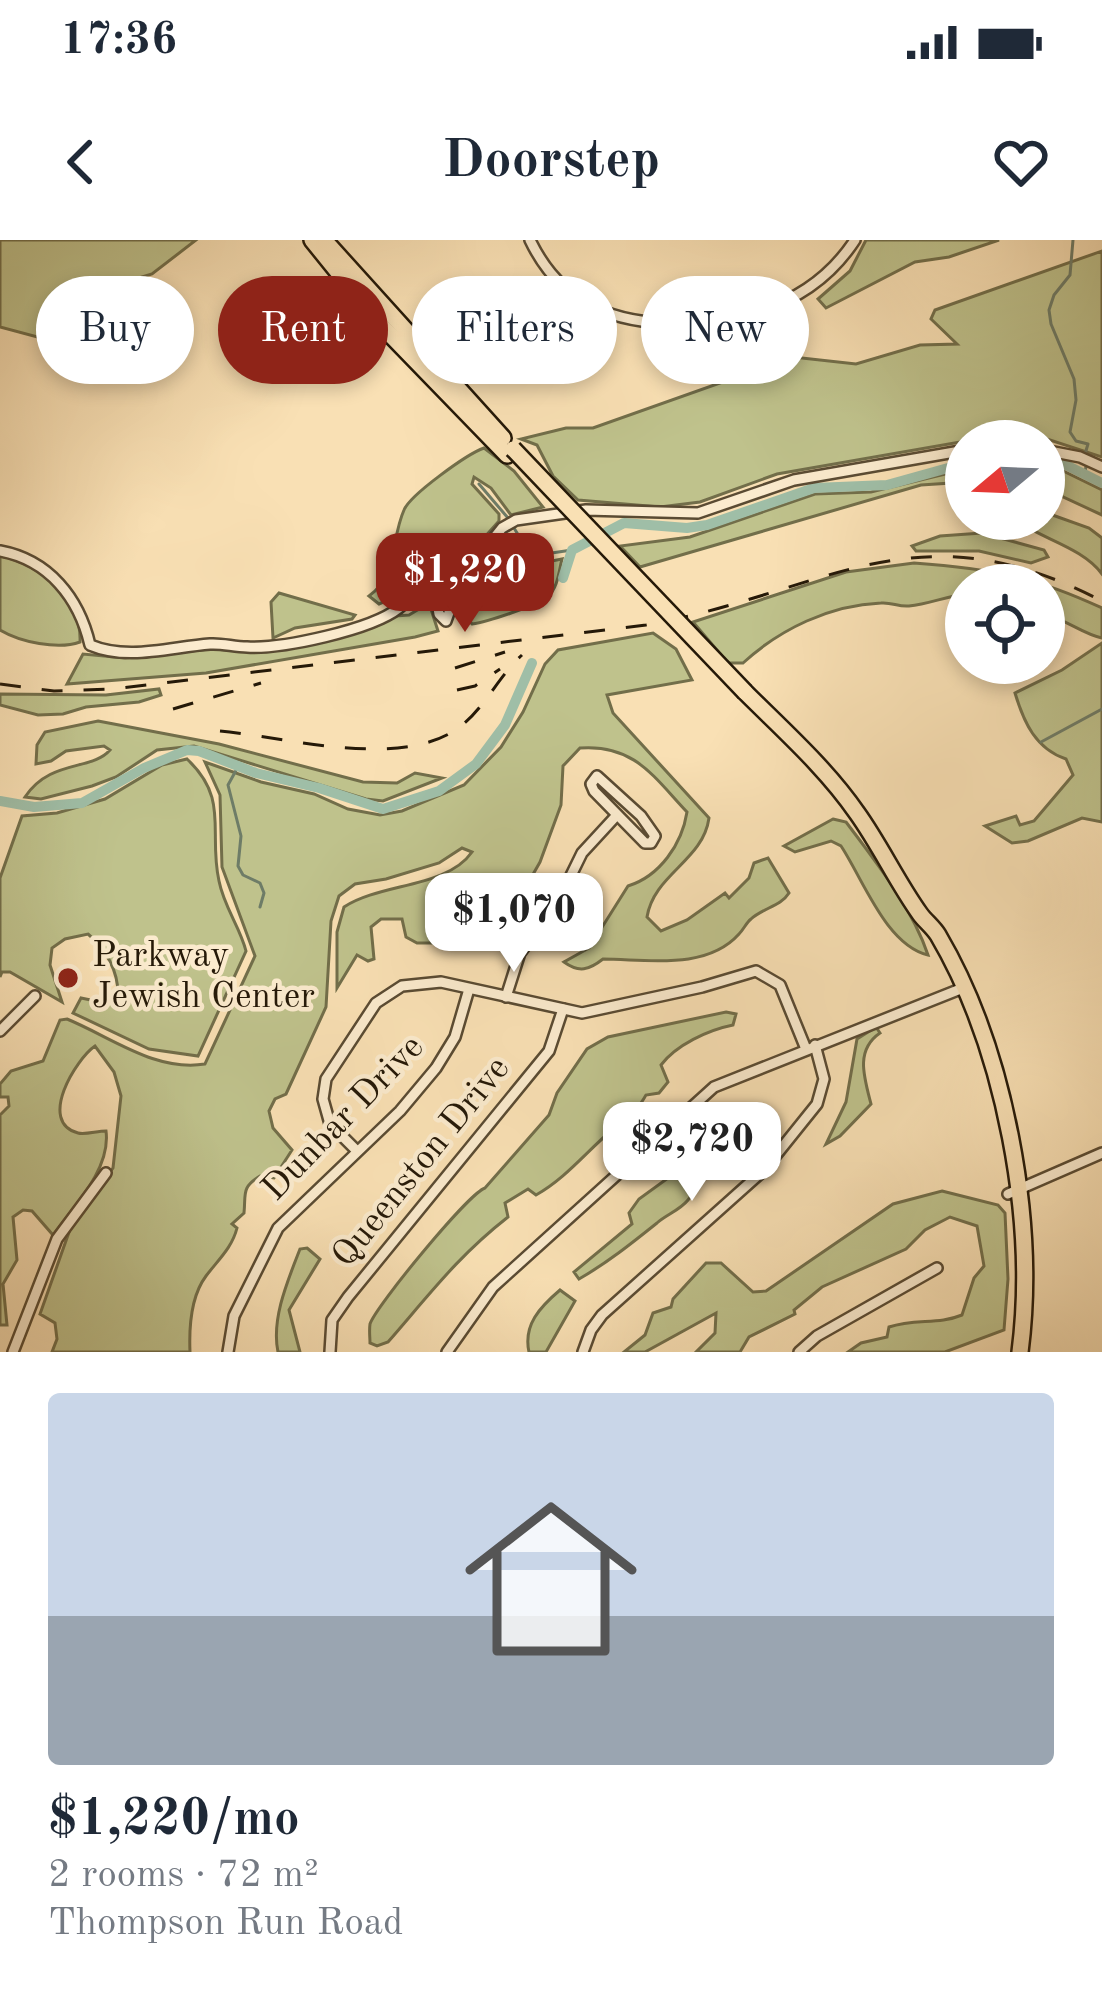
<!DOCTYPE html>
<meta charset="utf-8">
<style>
:root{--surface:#fff;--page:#f2f2f3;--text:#1f2937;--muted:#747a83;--accent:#8f2418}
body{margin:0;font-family:"Old Standard TT",serif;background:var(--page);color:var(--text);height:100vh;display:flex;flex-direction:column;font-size:45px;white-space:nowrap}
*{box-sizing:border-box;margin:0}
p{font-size:39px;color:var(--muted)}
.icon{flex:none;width:66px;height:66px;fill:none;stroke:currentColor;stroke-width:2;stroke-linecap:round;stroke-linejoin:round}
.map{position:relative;height:1112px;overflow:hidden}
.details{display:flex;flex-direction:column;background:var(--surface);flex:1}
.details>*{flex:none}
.top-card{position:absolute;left:36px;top:36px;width:1032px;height:108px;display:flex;gap:24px}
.needle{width:78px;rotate:251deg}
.buttons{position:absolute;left:945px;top:180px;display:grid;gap:24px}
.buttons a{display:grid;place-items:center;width:120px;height:120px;border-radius:50%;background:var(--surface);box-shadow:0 6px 18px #0003;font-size:60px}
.price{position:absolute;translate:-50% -102px;padding:0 27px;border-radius:24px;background:#fff;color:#222;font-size:39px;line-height:78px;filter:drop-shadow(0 3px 6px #0008)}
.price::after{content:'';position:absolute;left:50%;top:72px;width:36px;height:27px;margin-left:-18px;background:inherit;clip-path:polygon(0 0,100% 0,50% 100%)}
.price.on{background:var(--accent);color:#fff}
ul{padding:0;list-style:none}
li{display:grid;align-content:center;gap:24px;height:636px;padding:0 48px}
li span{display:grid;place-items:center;height:372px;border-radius:12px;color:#555}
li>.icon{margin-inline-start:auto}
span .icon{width:216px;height:216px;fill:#fffc;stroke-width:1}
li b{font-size:51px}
.tag{padding:0 42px;border-radius:54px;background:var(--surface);box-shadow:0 6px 18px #0003;font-size:42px;line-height:108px}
.tag.on{background:var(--accent);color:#fff}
.status{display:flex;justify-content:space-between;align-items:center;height:84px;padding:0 60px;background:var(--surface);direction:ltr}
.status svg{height:33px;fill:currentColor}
header{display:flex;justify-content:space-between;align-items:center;height:156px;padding:0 48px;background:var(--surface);font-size:54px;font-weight:800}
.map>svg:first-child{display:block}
.green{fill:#bfc28c;stroke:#726e4a;stroke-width:3}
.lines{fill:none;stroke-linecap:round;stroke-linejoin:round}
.stream{stroke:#6e7c67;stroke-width:3}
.river{stroke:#9fbea7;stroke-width:10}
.minor-casing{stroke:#5a4b33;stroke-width:14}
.highway-casing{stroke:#251908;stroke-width:20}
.minor{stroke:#fbebce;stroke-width:9}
.highway{stroke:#f9e0b4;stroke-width:15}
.rail{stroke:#251908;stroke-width:3;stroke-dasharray:21 21;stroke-linecap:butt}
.highway-bridge-casing{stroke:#251908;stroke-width:20;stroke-linecap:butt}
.highway-bridge{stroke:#f9e0b4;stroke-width:15}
.poi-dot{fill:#8f2418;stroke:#fbebce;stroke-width:4.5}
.labels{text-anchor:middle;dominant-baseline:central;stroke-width:9;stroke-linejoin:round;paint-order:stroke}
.poi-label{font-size:36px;fill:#251908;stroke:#fbebce;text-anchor:start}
.street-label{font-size:36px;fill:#251908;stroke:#fbebce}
</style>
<div class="status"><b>17:36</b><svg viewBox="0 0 49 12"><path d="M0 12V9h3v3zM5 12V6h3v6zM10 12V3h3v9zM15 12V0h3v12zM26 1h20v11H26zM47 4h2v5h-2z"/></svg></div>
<header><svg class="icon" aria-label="back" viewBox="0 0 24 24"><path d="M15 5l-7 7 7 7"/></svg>Doorstep<svg class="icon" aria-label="heart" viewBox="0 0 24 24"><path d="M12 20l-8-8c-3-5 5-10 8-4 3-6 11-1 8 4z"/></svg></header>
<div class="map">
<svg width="1102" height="1112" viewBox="0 0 1102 1112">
<rect width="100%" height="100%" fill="#f9e0b4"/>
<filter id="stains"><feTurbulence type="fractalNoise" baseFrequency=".00167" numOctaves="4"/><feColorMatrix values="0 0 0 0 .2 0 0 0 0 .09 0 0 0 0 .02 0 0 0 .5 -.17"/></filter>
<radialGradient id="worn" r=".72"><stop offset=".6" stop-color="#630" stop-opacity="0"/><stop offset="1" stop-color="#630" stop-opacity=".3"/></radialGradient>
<!-- green -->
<g class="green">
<polygon points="0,0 196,0 152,34 119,44 113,73 127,89 129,102 115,113 86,110 0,87"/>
<polygon points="866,0 999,0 949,17 915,22 826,68 818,59 850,31"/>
<polygon points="1102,11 1102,217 1047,199 966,201 777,234 700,262 660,267 578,260 553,236 537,205 521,199 566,188 593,188 793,117 856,124 920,105 957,104 931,79 935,70"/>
<path d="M 484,208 L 514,231 L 543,267 L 511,275 L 491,248 L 474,237 L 472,244 L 499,274 L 499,281 L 466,318 L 441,331 L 432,306 L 421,303 C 402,323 409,353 379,364 L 369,356 C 397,336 391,299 404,270 C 410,255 467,214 484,208 Z"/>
<polygon points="1044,228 1057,228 1102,250 1102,275 1044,248"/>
<polygon points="966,229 966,242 921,245 640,327 620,306 690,297 815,254 871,252"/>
<path d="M 1044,272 L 1089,288 L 1102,298 L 1102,334 C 1082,307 1041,299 1014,279 L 1044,279 Z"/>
<polygon points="982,293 1044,310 1048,317 1031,323 979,311 916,311 912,306 940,296"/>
<path d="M 508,295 L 542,323 L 562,319 C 559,330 558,348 548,356 C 536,366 487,382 472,384 L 460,370 C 463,338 486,318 508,295 Z"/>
<path d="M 0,316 C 39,324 82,358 80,402 C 58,410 20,402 0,390 Z"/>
<path d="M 914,323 C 991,329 1031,335 1102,368 L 1102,398 C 1080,393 1067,379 1044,375 L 1044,345 L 966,345 L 966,354 C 947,356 929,364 909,366 C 898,367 892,362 881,363 C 830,365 780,389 743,423 L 728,423 L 693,382 L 846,332 Z"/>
<polygon points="279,353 355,375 352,379 295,388 273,398 271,362"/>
<polygon points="429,363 438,391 415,397 206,433 67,444 83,414 125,418 210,409 266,412 322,402 395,376 409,375"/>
<path d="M 653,393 L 676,409 L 692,440 L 607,455 L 613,473 L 709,578 C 703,621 654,634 647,677 L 661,691 L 687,680 L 725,653 L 729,658 L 749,638 L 754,623 L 768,618 L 789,653 C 781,666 763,668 751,679 C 746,683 744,689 739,694 C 706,731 646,719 603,719 C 589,730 579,733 564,722 L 589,708 L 628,646 C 660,636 682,604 687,572 C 653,536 634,504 580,508 L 563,526 L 561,565 L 540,622 L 515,666 L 496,678 L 479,703 L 417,703 L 406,697 L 402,679 L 381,679 L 371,687 L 374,719 L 368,721 L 357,715 L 337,748 L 337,692 L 344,667 C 380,643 447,648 472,612 L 462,608 L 439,623 L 386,639 L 355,644 L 339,656 L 331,681 L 326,767 L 286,854 L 275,859 L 269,871 L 273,888 L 292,910 L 274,938 L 260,936 C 241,948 246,953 244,973 L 232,984 L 237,988 C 232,1008 218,1020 206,1036 C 191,1056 189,1088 190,1112 L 52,1112 L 57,1099 L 55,1083 L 40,1074 L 73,981 L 113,928 L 121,856 L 114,832 L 95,806 C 76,819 37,882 78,893 C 85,895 97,891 106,891 C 111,929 74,966 53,995 L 32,971 L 23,970 L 13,977 L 17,1020 L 3,1044 L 7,1085 L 0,1085 L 0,875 L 9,866 L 8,857 L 0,857 L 0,844 L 11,831 L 43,821 L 60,780 L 67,779 C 111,797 155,832 205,824 L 255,716 L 222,627 L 220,555 L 205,522 L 261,542 L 314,554 L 348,569 L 380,575 L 402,571 L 464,545 L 501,507 L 523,472 L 545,424 L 558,410 Z"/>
<path d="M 1102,403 L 1102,582 L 1082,578 L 1028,601 L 1012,603 L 985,586 L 1016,576 L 1020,585 L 1034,581 L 1073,535 L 1066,519 C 1036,509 1024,483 1015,453 L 1062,430 Z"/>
<polygon points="159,449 161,455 139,462 86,467 63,474 38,475 0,465 0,454 106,455"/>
<path d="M 98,481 L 219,504 L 363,542 L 397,543 L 415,533 L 442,538 L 383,561 L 366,559 L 194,506 L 157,510 L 116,537 L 92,546 L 41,559 L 25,557 C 50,519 92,531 110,510 L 104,506 L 66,511 L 51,521 L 36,524 L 37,505 L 45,492 Z"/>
<path d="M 187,519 C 230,559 208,592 219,641 C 224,667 240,687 246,711 L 198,816 L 149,809 L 73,773 L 81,758 L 105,763 L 118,754 C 118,731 106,709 88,694 L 65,699 L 52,708 L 50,725 L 62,762 L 10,732 L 2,732 L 0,737 L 0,638 L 22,576 L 57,573 L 105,559 L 162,525 Z"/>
<path d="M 833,579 L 846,582 C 876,622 912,667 928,715 C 886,705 863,639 841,606 L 831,601 L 795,612 L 784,606 Z"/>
<path d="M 726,772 L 736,774 L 733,785 C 708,790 676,805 661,825 L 668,842 L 659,853 L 646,855 C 634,876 628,875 612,890 C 586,912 566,938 536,955 L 528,949 L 505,963 L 508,977 C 458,1016 429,1055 388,1102 L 377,1106 L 370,1103 C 370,1097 369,1091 370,1084 C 375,1067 469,953 485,948 L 549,875 L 557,853 L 587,809 L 608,797 Z"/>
<path d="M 876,787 L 880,793 C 855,810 864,837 871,864 L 840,896 L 826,904 L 846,862 L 857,799 Z"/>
<path d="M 758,865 L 763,872 L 758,886 L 736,909 L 725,905 C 710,924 703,941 688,960 C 680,970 666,975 657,983 C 632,1003 607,1023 579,1039 L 574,1032 L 632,984 L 629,973 L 639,959 L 708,909 Z"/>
<path d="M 942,951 L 998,965 L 1005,973 L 1008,1039 L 1004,1090 L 945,1112 L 848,1112 L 861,1103 L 887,1097 L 889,1087 C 915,1078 938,1085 962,1075 L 974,1038 L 984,1026 L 977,986 L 950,977 L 925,990 L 906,1009 L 822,1047 L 794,1070 L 795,1074 L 749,1097 L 740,1112 L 696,1112 L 715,1093 L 716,1073 L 645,1112 L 624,1112 L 645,1095 L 653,1073 L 671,1067 L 673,1059 L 706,1023 L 721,1023 L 753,1052 L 766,1051 L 893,964 Z"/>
<path d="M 307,1008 L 320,1019 L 289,1070 L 300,1112 L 278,1112 C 271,1079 288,1040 300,1009 Z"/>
<path d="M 560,1050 L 575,1061 L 546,1112 L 529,1112 C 523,1085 540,1067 560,1050 Z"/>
</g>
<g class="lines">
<!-- stream -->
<g class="stream">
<polyline points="1073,0 1070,35 1054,55 1049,70 1051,84 1074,139 1076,160 1070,192 1076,201 1088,204 1085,214"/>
<polyline points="1085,233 1086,226"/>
<polyline points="479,244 508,278"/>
<polyline points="514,288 525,306 538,315 572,310"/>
<polyline points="1041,502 1102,469"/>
<polyline points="239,525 228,545 241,596 238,626 243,635 260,643 264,653 260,667"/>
</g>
<!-- river -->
<g class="river">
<polyline points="1044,224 1066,225 1102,243"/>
<polyline points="563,338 572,310 624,283 687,288 707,285 814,248 887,245 966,223"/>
<polyline points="0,561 34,567 82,563 144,528 187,510 199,511 256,533 319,548 383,569 439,551 476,524 505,485 532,423"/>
</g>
<defs>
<g id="minor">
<path d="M 530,0 C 562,67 619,86 689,83 C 756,80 817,58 855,0"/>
<polyline points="1044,210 1080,217 1102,227"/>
<path d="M 0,311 C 49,320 79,358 90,405 C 128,421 170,407 210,404 C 222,403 234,407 247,407 C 282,409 371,390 399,368 C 415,356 413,334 417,316 L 422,313 L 429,318 L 439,374 L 446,381 L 461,339 L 502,288 L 516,280 L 586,270 L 698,273 L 794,240 L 966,210"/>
<polygon points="597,536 641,576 655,596 651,603 645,603 594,551 591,544"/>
<polyline points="506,757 520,713 559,660 582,613 617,575"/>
<polyline points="0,791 35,756"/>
<polyline points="357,911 330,884 323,859 326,839 376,763 402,746 441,742 582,773 702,747 756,731 780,745 806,809"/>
<polyline points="1008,954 1102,913"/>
<polyline points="13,1112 57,999 106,933"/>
<polyline points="228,1112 234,1076 278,988 400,871 436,828 455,797 469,749"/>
<polyline points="330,1112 332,1080 348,1057 549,811 563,769"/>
<polyline points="447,1112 493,1047 714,847 963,748"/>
<polyline points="583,1112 591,1090 602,1075 764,930 817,864 824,839 815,805"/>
<polyline points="799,1112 817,1096 937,1028"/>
</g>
<g id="highway">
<polyline points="312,0 379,83 507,215"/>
<polyline points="326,2 503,198"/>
<path d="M 745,452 C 783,490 826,528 857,573 C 880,605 897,642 920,674 C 925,681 933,687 938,695 C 1005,809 1037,981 1020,1112"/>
</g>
</defs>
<!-- minor casing -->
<use href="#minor" class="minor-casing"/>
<!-- highway casing -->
<use href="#highway" class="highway-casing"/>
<!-- minor -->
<use href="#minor" class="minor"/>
<!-- highway -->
<use href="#highway" class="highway"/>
<!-- rail -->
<g class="rail">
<polyline points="455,428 505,412"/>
<path d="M 0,444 L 54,451 L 112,449 L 646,385 C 826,353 914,263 1102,361"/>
<polyline points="457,450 475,446 500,429"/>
<polyline points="173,469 261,443"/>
<path d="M 220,491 C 286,497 404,531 461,486 C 485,467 499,436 522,415"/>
</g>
<defs>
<polyline id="highway-bridge" points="513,209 745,452"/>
</defs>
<!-- highway-bridge casing -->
<use href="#highway-bridge" class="highway-bridge-casing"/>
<!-- highway-bridge -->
<use href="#highway-bridge" class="highway-bridge"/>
</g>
<!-- markers -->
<circle class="poi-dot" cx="68" cy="738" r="12"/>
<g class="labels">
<!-- poi labels -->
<g class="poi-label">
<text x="92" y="717">Parkway<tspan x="92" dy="41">Jewish Center</tspan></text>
</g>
<!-- street labels -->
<g class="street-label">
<text transform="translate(344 879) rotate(-46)">Dunbar Drive</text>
<text transform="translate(422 923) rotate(-51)">Queenston Drive</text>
</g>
</g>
<rect width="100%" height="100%" filter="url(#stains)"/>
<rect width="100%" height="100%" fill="url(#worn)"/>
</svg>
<div class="buttons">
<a><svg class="needle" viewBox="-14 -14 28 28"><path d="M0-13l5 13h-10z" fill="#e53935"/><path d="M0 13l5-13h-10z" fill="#747a83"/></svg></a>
<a><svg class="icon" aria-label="locate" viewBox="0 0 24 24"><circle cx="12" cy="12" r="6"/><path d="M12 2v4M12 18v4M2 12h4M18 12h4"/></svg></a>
</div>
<b class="price on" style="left:465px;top:395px">$1,220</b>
<b class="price" style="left:514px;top:735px">$1,070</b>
<b class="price" style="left:692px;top:964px">$2,720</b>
<div class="top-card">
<a class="tag">Buy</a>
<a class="tag on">Rent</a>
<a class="tag">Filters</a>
<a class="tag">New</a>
</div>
</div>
<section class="details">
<ul>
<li><span style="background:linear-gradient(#c9d6e8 60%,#9aa5b1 0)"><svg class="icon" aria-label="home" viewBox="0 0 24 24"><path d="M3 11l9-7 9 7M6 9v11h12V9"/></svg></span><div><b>$1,220/mo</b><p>2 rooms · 72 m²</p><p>Thompson Run Road</p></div></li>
</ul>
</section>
